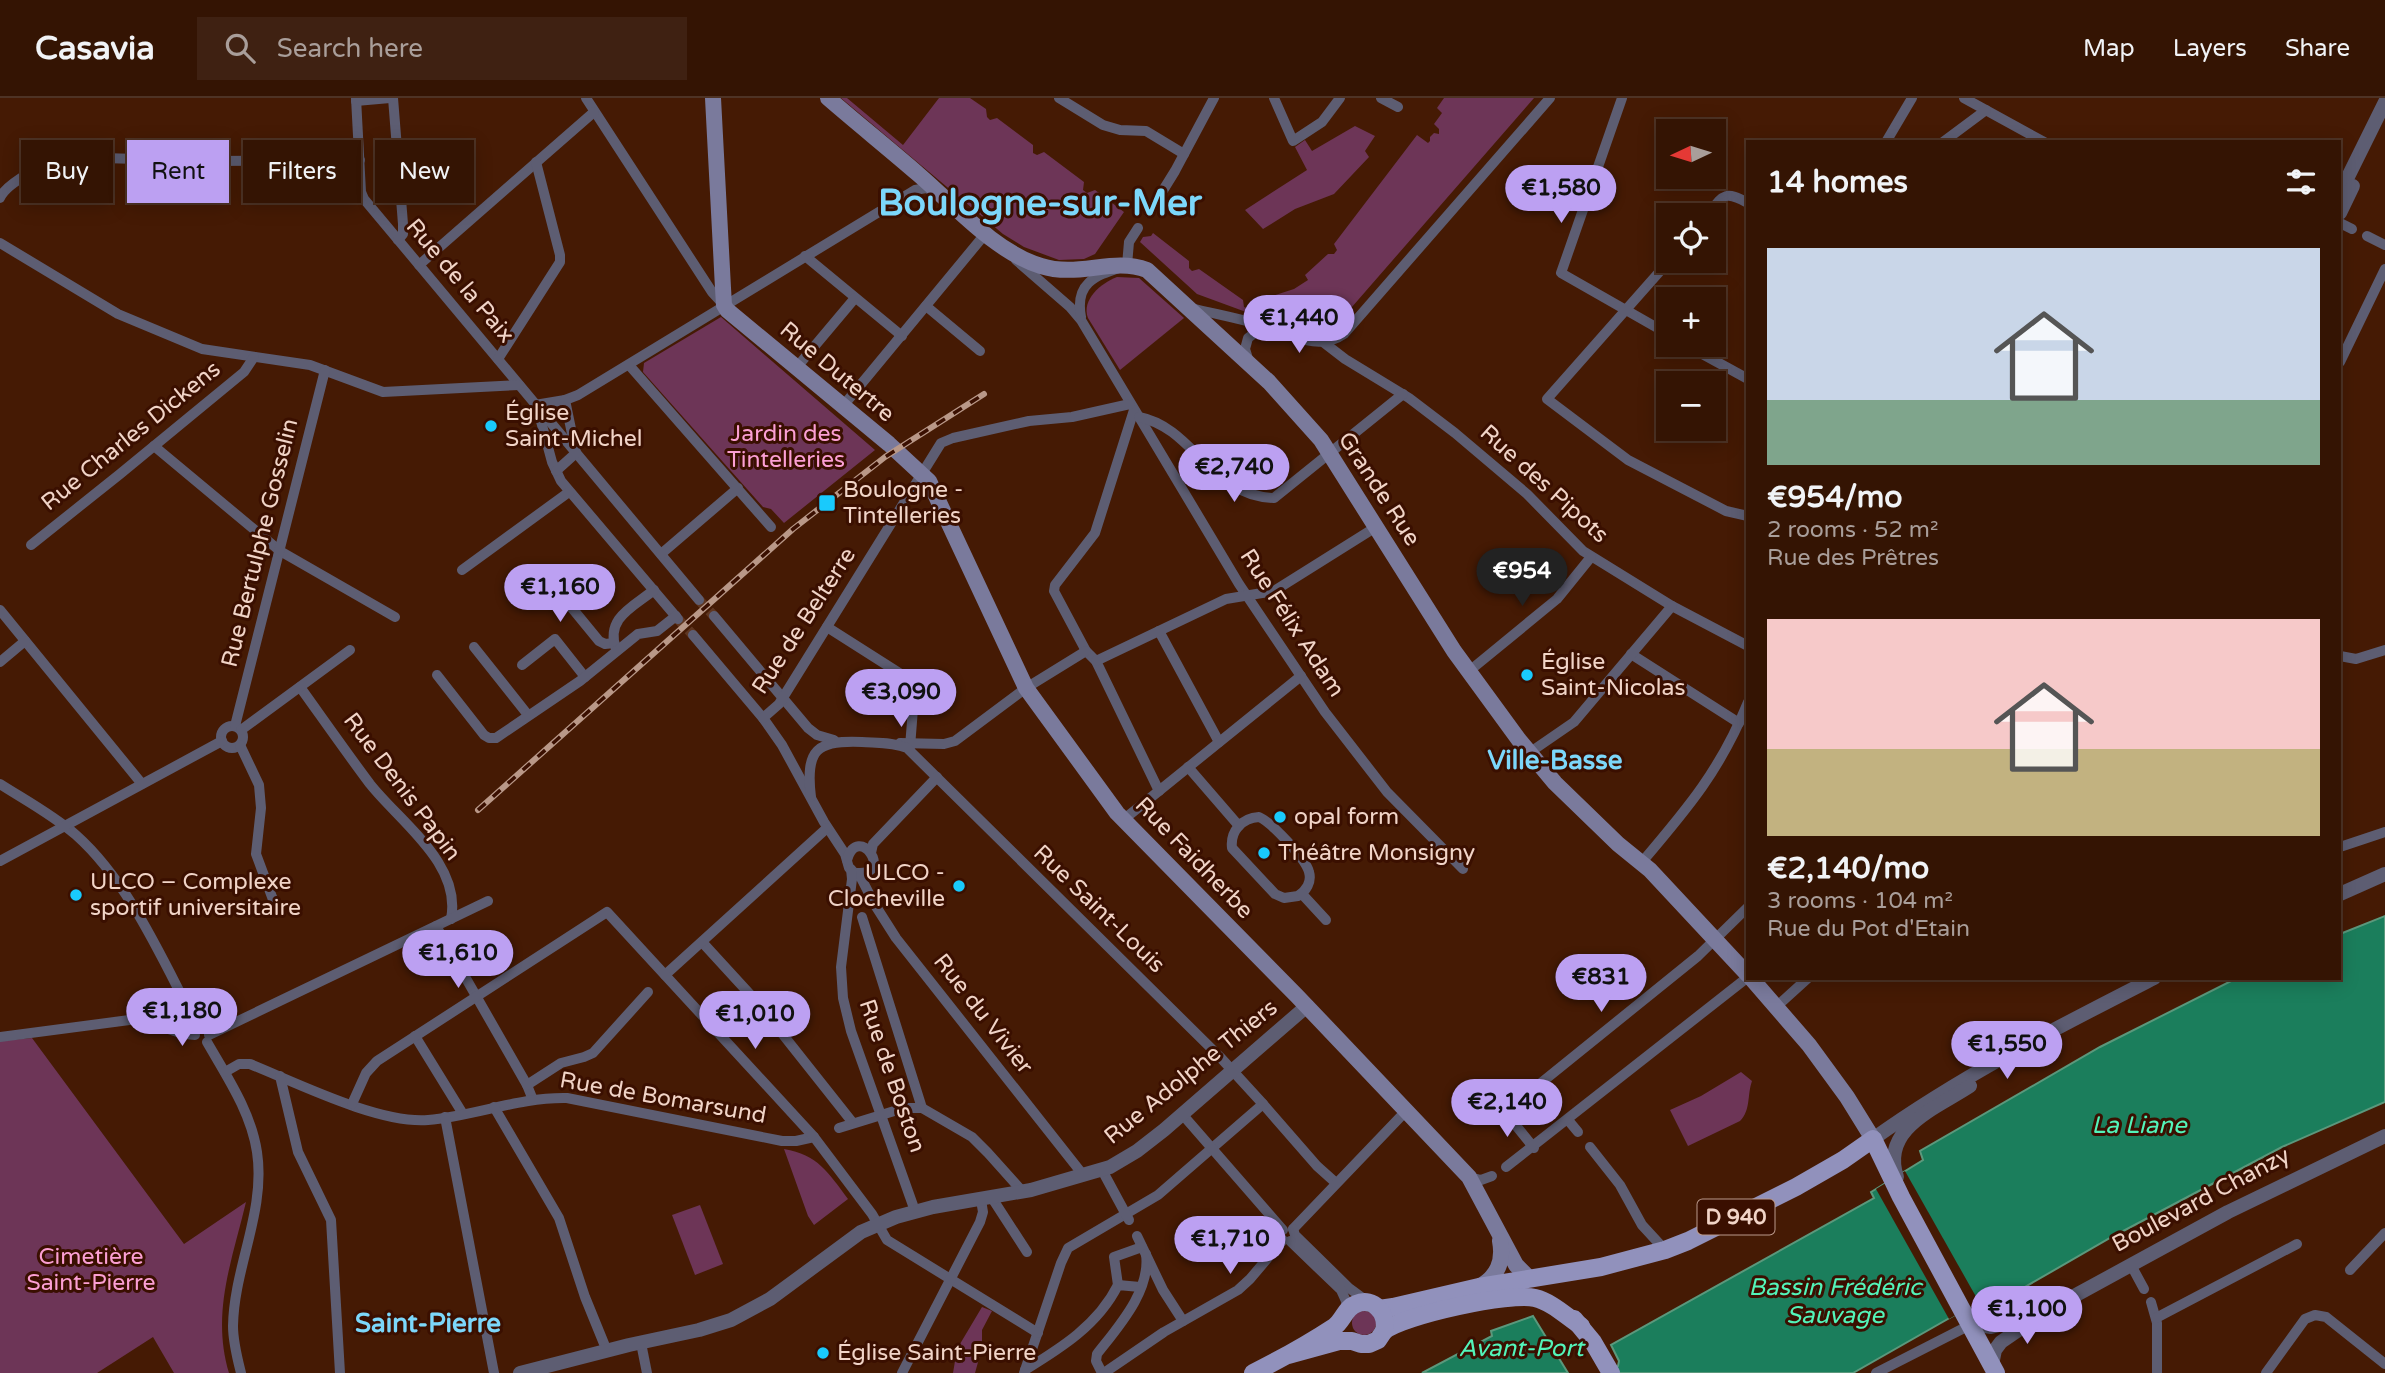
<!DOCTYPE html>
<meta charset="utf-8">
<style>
:root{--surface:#341403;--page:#3f2112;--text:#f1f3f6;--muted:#a99e9a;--line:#4e3325;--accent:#bca0f2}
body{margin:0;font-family:"Varela Round",sans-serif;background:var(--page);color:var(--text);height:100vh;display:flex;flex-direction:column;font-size:26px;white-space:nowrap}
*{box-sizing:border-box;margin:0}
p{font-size:23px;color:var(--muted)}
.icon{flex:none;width:38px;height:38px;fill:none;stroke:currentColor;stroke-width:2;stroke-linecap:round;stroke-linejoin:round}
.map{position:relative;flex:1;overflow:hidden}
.drawer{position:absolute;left:1746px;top:42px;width:595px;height:840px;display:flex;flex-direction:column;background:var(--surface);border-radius:0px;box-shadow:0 4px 18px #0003,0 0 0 2px var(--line)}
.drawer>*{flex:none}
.guide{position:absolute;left:21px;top:42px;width:665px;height:63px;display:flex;gap:14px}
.needle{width:46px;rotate:266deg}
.tools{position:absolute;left:1656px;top:21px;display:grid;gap:14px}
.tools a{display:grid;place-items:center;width:70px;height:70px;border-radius:0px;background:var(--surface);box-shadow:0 4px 18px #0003,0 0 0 2px var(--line);font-size:35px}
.price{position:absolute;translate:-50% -60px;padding:0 16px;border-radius:24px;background:var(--accent);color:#111;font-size:23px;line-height:46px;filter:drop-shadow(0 2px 4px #0008)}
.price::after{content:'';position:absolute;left:50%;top:42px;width:21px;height:16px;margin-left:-10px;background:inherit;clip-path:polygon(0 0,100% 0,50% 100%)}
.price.current{background:#222;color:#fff}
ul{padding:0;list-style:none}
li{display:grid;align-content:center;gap:14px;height:371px;padding:0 21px}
li span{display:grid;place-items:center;height:217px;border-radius:0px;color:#555}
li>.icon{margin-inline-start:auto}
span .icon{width:126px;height:126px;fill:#fffc;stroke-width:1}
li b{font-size:30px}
h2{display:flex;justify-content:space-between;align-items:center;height:84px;padding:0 21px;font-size:30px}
.tag{padding:0 24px;border-radius:0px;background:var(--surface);box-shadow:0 4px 18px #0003,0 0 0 2px var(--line);font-size:24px;line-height:63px}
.tag.current{background:var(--accent);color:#111}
header{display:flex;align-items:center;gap:42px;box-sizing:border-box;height:98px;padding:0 35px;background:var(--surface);border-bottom:2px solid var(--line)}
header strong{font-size:33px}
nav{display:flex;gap:38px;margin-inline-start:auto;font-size:24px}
.search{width:490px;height:63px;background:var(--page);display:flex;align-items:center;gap:18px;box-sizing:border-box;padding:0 24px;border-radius:0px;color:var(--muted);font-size:26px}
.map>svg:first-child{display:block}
.green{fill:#6d3557}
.water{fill:#1b7e5c;stroke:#5b987c;stroke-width:2}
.pier{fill:#451a04}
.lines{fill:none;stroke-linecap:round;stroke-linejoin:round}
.minor-tunnel{stroke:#5f3621;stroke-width:10;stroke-dasharray:10 5;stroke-linecap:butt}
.minor{stroke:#5d5d72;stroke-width:10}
.tertiary{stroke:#5d5d72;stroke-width:14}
.secondary{stroke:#7a7a9c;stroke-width:16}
.primary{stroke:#9191bc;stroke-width:18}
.rail-casing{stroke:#b99888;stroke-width:6}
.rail{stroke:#3a0f00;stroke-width:3.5;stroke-dasharray:10;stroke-linecap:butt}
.poi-dot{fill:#19cafc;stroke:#3a0f00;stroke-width:2.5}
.labels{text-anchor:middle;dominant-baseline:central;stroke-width:6;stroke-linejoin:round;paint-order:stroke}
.shield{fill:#3a0f00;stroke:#ba998b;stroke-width:2}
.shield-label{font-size:21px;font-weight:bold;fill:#f1d4c7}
.street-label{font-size:23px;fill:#f1d4c7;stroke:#3a0f00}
.poi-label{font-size:23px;fill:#f1d4c7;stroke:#3a0f00;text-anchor:start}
.park-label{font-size:23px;fill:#fb9fd4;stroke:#3a0f00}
.water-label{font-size:24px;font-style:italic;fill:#53f4b9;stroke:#3a0f00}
.quarter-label{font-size:26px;font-weight:bold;fill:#7cd7fa;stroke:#3a0f00}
.town-label{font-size:37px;font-weight:bold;fill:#7cd7fa;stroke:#3a0f00}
</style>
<header>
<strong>Casavia</strong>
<div class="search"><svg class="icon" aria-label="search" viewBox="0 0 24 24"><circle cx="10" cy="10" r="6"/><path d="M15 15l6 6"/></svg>Search here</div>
<nav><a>Map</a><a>Layers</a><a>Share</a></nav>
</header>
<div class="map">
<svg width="2385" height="1275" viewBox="0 0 2385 1275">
<rect width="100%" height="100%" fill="#451a04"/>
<!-- green -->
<g class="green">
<polygon points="841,0 847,0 903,47 939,0 970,0 986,11 987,19 990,22 997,20 1033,47 1033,55 1037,57 1044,54 1084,84 1083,92 1087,95 1095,92 1124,114 1095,156 1084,161 1059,162 1024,149 1003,136"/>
<polygon points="1444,0 1534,0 1338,225 1324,232 1309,232 1246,214 1197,196 1140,144 1143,139 1151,138 1153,135 1189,163 1189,170 1192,173 1199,171 1243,202 1244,209 1251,211 1254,204 1294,191 1308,182 1305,177 1328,156 1334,156 1337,152 1334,146 1417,37 1428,45 1430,43 1430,39 1434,35 1439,36 1439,31 1434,26 1442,15 1437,10"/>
<polygon points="1355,28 1375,38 1365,53 1369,59 1334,96 1295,111 1263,131 1245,112 1307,72 1295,49 1305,42 1312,53"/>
<path d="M 1117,179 L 1139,180 L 1184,220 L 1120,272 L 1088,220 C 1081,202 1101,185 1117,179 Z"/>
<polygon points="721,219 875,352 784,425 771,411 763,409 643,274 644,265"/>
<path d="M 32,940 L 184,1146 L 246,1104 C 232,1163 211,1215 229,1275 L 174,1275 L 153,1239 L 97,1275 L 0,1275 L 0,943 Z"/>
<path d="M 1741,974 L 1752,983 C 1747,997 1751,1012 1740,1023 L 1688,1048 L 1670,1012 L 1701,998 Z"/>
<path d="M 784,1051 C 818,1057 828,1074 848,1101 L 814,1127 L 808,1118 Z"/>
<polygon points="700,1107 723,1166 695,1177 672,1117"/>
<polygon points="982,1209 992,1213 982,1232 982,1250 975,1275 953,1275 957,1251"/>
<circle cx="1364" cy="1225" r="12"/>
</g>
<!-- water -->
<g class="water">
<polygon points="2385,818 2385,1004 2282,1049 2110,1140 2004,1201 1997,1193 1853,1275 1607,1275 1618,1268 1619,1263 1611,1247 1874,1100 1871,1094 1923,1062 1920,1053 2100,949 2237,880 2340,880 2340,836"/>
<polygon points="1533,1218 1568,1275 1422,1275 1492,1238 1491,1233"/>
</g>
<!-- pier -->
<polygon class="pier" points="1905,1073 1979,1204 1949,1221 1876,1091"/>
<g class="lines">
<!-- minor-tunnel -->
<g class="minor-tunnel">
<polyline points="699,502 714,518"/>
<polyline points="678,521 693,537"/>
</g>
<!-- minor -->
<g class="minor">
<polyline points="356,0 361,94 364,101 699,502"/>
<polyline points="393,0 403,126 403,136 398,142"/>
<polyline points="586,0 712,194 724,207"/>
<polyline points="1059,0 1103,27 1120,32 1146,33 1184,56"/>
<polyline points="1274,0 1293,43 1322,24 1340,0"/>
<polyline points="1381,0 1398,9"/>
<polyline points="1622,0 1561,175 1668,236"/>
<polyline points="1964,0 2044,44"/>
<polyline points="356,3 390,0"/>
<polyline points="1886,44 1912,0"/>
<polyline points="1943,44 1986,12"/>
<path d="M 0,100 C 6,85 51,61 68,59 L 207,63 L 360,62"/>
<polyline points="1149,115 1175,73 1214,0"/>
<path d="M 1708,117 C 1723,97 1724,92 1748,105"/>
<polyline points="2340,125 2352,131"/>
<polyline points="2367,138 2385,147"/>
<polyline points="0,145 118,216 202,251 310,267 383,294 519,287"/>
<polyline points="805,158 902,238"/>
<polyline points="1016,162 1070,209 1081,222 1239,486 1325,614 1387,694 1463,771"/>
<polyline points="1669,163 1547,301 1628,362 1726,413 1748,418"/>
<polyline points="419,167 594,14"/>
<polyline points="926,208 980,253"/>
<path d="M 1191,210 C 1215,216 1238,220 1261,227 C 1288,234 1317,255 1344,236 L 1550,0"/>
<path d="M 1081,219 C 1074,182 1099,177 1127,167 L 1129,144 L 1138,130"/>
<polyline points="1323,244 1345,261 1409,300 1455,335 1527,396 1583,453 1672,508 1748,548"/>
<polyline points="1686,247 1748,281"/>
<polyline points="498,261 560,164 560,157 536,64"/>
<polyline points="1249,264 1245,251 1248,240 1256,234 1269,233"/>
<polyline points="2340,264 2385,171"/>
<polyline points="629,267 771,429"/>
<polyline points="797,269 855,200"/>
<polyline points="535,307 565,302 578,297 915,92 926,90 934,93"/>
<polyline points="843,308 986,135"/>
<polyline points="1134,312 1095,435 1055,487 1054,493 1086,553 1096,563 1159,693"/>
<polyline points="539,316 552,364 561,383 678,521"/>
<path d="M 1139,319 C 1195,330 1209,398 1274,400 L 1403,296"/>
<polyline points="154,348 280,453 395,519"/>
<polyline points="556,373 576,355 565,302"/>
<polyline points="31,447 120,376 244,274 254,259"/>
<polyline points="661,456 738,390"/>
<polyline points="462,472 569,394"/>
<polyline points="552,505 567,504 599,543 605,546 614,545"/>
<polyline points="0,512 142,686"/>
<polyline points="714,518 808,630 817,637 834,642"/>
<polyline points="827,529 915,585 910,649"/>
<polyline points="1159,533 1219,644"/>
<polyline points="693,537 763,620 782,647 824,724 845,756 849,770 861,780 875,807 896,840 1084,1078"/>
<polyline points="474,549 528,617"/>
<path d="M 616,551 C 605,520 633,509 654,492"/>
<polyline points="1631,556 1739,625"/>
<polyline points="2340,558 2356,561 2385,552"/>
<polyline points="1096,563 1226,501 1274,493 1376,429"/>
<polyline points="0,564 25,543"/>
<polyline points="522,567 555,541 585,579"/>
<polyline points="1468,574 1557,501 1591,459"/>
<polyline points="437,577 484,637 489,640 496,640 580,583 638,536 657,533 676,518"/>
<path d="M 300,589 C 323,621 346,654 370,686 C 400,724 462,766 451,821"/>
<polyline points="763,620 779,606 941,345 953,340 1029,323 1072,319 1130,306"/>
<circle cx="232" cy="639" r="11"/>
<polyline points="235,628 325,272"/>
<polyline points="241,632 350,552"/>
<polyline points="900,645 944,646 955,643 1026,590 1086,553"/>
<polyline points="240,647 259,687 261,710 256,756 275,807"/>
<polyline points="1529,655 1574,624 1672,508"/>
<polyline points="1188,669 1239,728"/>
<path d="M 0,686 C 25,702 53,717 76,737 C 131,786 164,866 199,931"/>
<path d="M 811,699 C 805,651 817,642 862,644 C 877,645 893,644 907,650 L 1220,959 L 1263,1006 L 1158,1097 L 1068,1150 L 1061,1165 L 1024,1275"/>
<path d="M 1259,719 C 1271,724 1306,761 1309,774 C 1312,784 1306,793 1298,798 L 1284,800 L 1275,796 L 1232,750 C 1230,733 1242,720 1259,719 Z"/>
<polyline points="1123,722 1301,578"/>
<polyline points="2340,749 2385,734"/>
<polyline points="871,755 873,746 937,679"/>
<path d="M 847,762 C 858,724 895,777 857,775"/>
<polyline points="0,763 222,643"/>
<path d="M 1642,764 C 1688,710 1721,671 1748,604"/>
<polyline points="851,771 852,781 841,869 843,900 851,933 915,1113"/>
<polyline points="1302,796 1326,822"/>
<polyline points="862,819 922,1010"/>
<polyline points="436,828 527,987 533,1002"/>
<polyline points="702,844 757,904 853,1025"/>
<polyline points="665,877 827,730"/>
<polyline points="1776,909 1808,880"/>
<polyline points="209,937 488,803"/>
<polyline points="415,938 463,1016"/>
<path d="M 0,939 L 137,921 C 157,923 174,937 195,937"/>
<path d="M 207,944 C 227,979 251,1014 257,1054 C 266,1113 234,1169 233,1228 C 233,1244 237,1259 241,1275"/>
<path d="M 225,974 L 239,966 L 250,966 C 297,985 379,1026 428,1022 C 475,1018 519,999 567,1000 L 782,1043 L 796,1043 L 814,1039"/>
<polyline points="280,978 298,1054 331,1122 340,1275"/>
<polyline points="527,987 561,965 584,959 593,955 648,894"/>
<polyline points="352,1006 366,975 377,963 607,814 814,1039 872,1116 887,1142 1038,1235"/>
<polyline points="1263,1006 1317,1068 1336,1085"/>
<polyline points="494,1009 559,1120 585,1199 607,1253"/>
<polyline points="1182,1016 1283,1132"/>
<polyline points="445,1019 494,1275"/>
<polyline points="1568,1022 1578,1034"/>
<polyline points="839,1030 904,1010 922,1010 972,1039 988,1055 1023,1094"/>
<polyline points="1590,1049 1620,1087 1642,1127 1665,1152"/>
<polyline points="1534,1050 1505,1014 1698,858 1748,809"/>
<polyline points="1506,1069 1748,879"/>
<polyline points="1102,1072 1129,1122"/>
<polyline points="1469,1079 1481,1082 1492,1078"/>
<polyline points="992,1100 1027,1154"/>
<polyline points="1293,1131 1406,1013"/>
<polyline points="1293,1131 1295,1137 1349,1190 1368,1204"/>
<polyline points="1137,1138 1163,1192 1183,1223"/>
<polyline points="1290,1143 1341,1192 1346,1203 1347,1213"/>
<polyline points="2131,1167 2144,1191"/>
<polyline points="2350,1172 2385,1135"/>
<polyline points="1118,1187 1114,1159 1142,1149"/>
<polyline points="2151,1204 2157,1225 2157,1275"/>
<polyline points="2156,1220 2297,1146"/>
<polyline points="641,1245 647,1275"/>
<path d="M 1025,1272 C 1061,1250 1098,1227 1118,1187 L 1140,1189"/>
<polyline points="902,1275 980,1124 983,1114 981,1102"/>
<path d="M 1102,1275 L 1096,1263 L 1097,1256 C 1118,1229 1151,1193 1146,1156"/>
<polyline points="1104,1275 1164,1234 1238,1192 1250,1181 1283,1142"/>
<polyline points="1876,1275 1970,1227"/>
<polyline points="2266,1275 2305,1221 2315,1217 2326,1219 2385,1266"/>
</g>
<!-- tertiary -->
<g class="tertiary">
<polyline points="2340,95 2385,4"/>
<polyline points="2340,115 2353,88"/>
<polyline points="2340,796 2385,776"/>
<path d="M 1873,1041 C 1961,978 2058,929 2154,880"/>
<path d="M 1897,1079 C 1880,1030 1937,1010 1970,988"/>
<polyline points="1968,1225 1991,1229 2028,1220"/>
<polyline points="1992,1267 1995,1252 2001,1244 2043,1215 2228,1114 2385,1038"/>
<polyline points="520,1275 629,1247 699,1232 731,1222 770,1201 861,1134 896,1119 933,1109 1031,1092 1110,1069 1137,1053 1164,1032 1307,908"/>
</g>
<!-- secondary -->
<g class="secondary">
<polyline points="713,0 723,190 724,207 727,212 889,346 929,383 1026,590 1117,715 1297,898 1469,1079 1516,1167 1530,1181"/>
<path d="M 828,0 C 858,26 888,50 918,76 C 954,107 995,154 1041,168 C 1079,180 1112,159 1147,172 L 1269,284 L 1321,342 L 1454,553 L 1519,642 L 1555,685 L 1618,746 L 1650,772 L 1748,877"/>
<polyline points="1751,880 1809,947 1847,999 1873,1041"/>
<path d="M 1479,1189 C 1497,1179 1504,1164 1500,1143"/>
</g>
<!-- primary -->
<g class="primary">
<polyline points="1379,1211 1393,1209 1479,1189 1601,1169 1665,1152 1688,1143 1796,1089 1843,1062 1873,1041 1901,1099 1996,1275"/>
<polyline points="1574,1221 1593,1244 1611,1275"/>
<path d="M 1384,1233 C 1404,1217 1511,1194 1535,1200 C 1552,1204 1567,1219 1581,1228"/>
<path d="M 1253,1275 C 1281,1261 1308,1246 1334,1229 C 1343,1223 1345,1210 1356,1206 C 1374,1198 1388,1216 1384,1233 L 1378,1242 L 1369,1246 L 1361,1246 L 1352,1243 L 1339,1243 L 1288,1257"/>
</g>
<defs>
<polyline id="rail" points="478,712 793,431 885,359 984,296"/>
</defs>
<!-- rail casing -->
<use href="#rail" class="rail-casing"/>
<!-- rail -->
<use href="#rail" class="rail"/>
</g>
<!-- markers -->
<g class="poi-dot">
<circle cx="491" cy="328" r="7"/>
<rect x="818" y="396" width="18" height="18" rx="3.5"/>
<circle cx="1527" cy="577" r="7"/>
<circle cx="1280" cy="719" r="7"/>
<circle cx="1264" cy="755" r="7"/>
<circle cx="959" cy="788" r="7"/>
<circle cx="76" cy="797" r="7"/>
<circle cx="823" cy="1255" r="7"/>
</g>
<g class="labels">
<!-- shield labels -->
<rect class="shield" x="1697.5" y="1101.5" width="77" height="35" rx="5"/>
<g class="shield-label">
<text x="1736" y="1119">D 940</text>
</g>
<!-- street labels -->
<g class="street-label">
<text transform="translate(460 183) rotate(50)">Rue de la Paix</text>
<text transform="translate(837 274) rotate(40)">Rue Dutertre</text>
<text transform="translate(131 338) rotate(-39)">Rue Charles Dickens</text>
<text transform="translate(1544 386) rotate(42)">Rue des Pipots</text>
<text transform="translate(1379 391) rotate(57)">Grande Rue</text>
<text transform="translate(260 445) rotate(-76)">Rue Bertulphe Gosselin</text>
<text transform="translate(804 523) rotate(-57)">Rue de Belterre</text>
<text transform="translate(1292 525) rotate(57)">Rue Félix Adam</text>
<text transform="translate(402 689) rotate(53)">Rue Denis Papin</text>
<text transform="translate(1194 760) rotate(46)">Rue Faidherbe</text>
<text transform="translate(1099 811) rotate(44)">Rue Saint-Louis</text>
<text transform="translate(983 916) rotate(52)">Rue du Vivier</text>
<text transform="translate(1191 974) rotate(-39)">Rue Adolphe Thiers</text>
<text transform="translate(892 978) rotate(71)">Rue de Boston</text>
<text transform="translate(663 1000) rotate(10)">Rue de Bomarsund</text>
<text transform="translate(2201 1102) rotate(-28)">Boulevard Chanzy</text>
</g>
<!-- poi labels -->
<g class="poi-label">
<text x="505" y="315">Église<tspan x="505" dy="26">Saint-Michel</tspan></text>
<text x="843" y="392">Boulogne -<tspan x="843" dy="26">Tintelleries</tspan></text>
<text x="1541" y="564">Église<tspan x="1541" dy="26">Saint-Nicolas</tspan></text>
<text x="1294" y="719">opal form</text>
<text x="1278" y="755">Théâtre Monsigny</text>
<text x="945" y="775" text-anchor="end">ULCO -<tspan x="945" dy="26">Clocheville</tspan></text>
<text x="90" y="784">ULCO – Complexe<tspan x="90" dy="26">sportif universitaire</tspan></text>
<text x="837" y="1255">Église Saint-Pierre</text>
</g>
<!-- park labels -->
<g class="park-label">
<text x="786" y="336">Jardin des<tspan x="786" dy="26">Tintelleries</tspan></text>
<text x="91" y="1159">Cimetière<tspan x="91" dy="26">Saint-Pierre</tspan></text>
</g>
<!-- water labels -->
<g class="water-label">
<text x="2139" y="1027">La Liane</text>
<text x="1835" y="1189">Bassin Frédéric<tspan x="1835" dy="28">Sauvage</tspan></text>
<text x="1521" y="1250">Avant-Port</text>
</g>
<!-- quarter labels -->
<g class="quarter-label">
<text x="1555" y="662">Ville-Basse</text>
<text x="428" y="1225">Saint-Pierre</text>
</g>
<!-- town labels -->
<g class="town-label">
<text x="1040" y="105">Boulogne-sur-Mer</text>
</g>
</g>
</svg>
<div class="tools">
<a><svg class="needle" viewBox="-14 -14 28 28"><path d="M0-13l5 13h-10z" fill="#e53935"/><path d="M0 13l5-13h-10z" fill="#a99e9a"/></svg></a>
<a><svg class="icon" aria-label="locate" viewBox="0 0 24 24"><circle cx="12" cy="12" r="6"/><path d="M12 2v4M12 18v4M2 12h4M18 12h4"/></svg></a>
<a>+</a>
<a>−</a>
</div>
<b class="price" style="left:1561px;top:127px">€1,580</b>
<b class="price" style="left:1299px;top:257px">€1,440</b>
<b class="price" style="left:1234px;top:406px">€2,740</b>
<b class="price current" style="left:1522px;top:510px">€954</b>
<b class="price" style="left:560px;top:526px">€1,160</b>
<b class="price" style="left:901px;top:631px">€3,090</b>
<b class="price" style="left:458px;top:892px">€1,610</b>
<b class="price" style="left:1601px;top:916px">€831</b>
<b class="price" style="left:182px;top:950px">€1,180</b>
<b class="price" style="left:755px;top:953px">€1,010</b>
<b class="price" style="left:2007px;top:983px">€1,550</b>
<b class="price" style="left:1507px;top:1041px">€2,140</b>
<b class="price" style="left:1230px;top:1178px">€1,710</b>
<b class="price" style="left:2027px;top:1248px">€1,100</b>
<div class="guide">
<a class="tag">Buy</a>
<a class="tag current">Rent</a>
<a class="tag">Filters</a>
<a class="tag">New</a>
</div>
<section class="drawer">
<h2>14 homes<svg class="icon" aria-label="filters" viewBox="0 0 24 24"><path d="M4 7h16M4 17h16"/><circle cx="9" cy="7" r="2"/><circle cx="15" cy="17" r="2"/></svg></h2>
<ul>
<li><span style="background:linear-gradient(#c9d6e8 70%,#7fa58c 0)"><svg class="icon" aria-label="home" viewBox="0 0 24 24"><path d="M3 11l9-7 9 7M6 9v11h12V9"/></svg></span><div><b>€954/mo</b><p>2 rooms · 52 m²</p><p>Rue des Prêtres</p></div></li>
<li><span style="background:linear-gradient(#f6c9c9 60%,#c2b280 0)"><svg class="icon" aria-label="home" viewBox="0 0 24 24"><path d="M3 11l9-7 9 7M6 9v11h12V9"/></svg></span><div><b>€2,140/mo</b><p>3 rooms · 104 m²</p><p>Rue du Pot d'Etain</p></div></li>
</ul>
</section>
</div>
